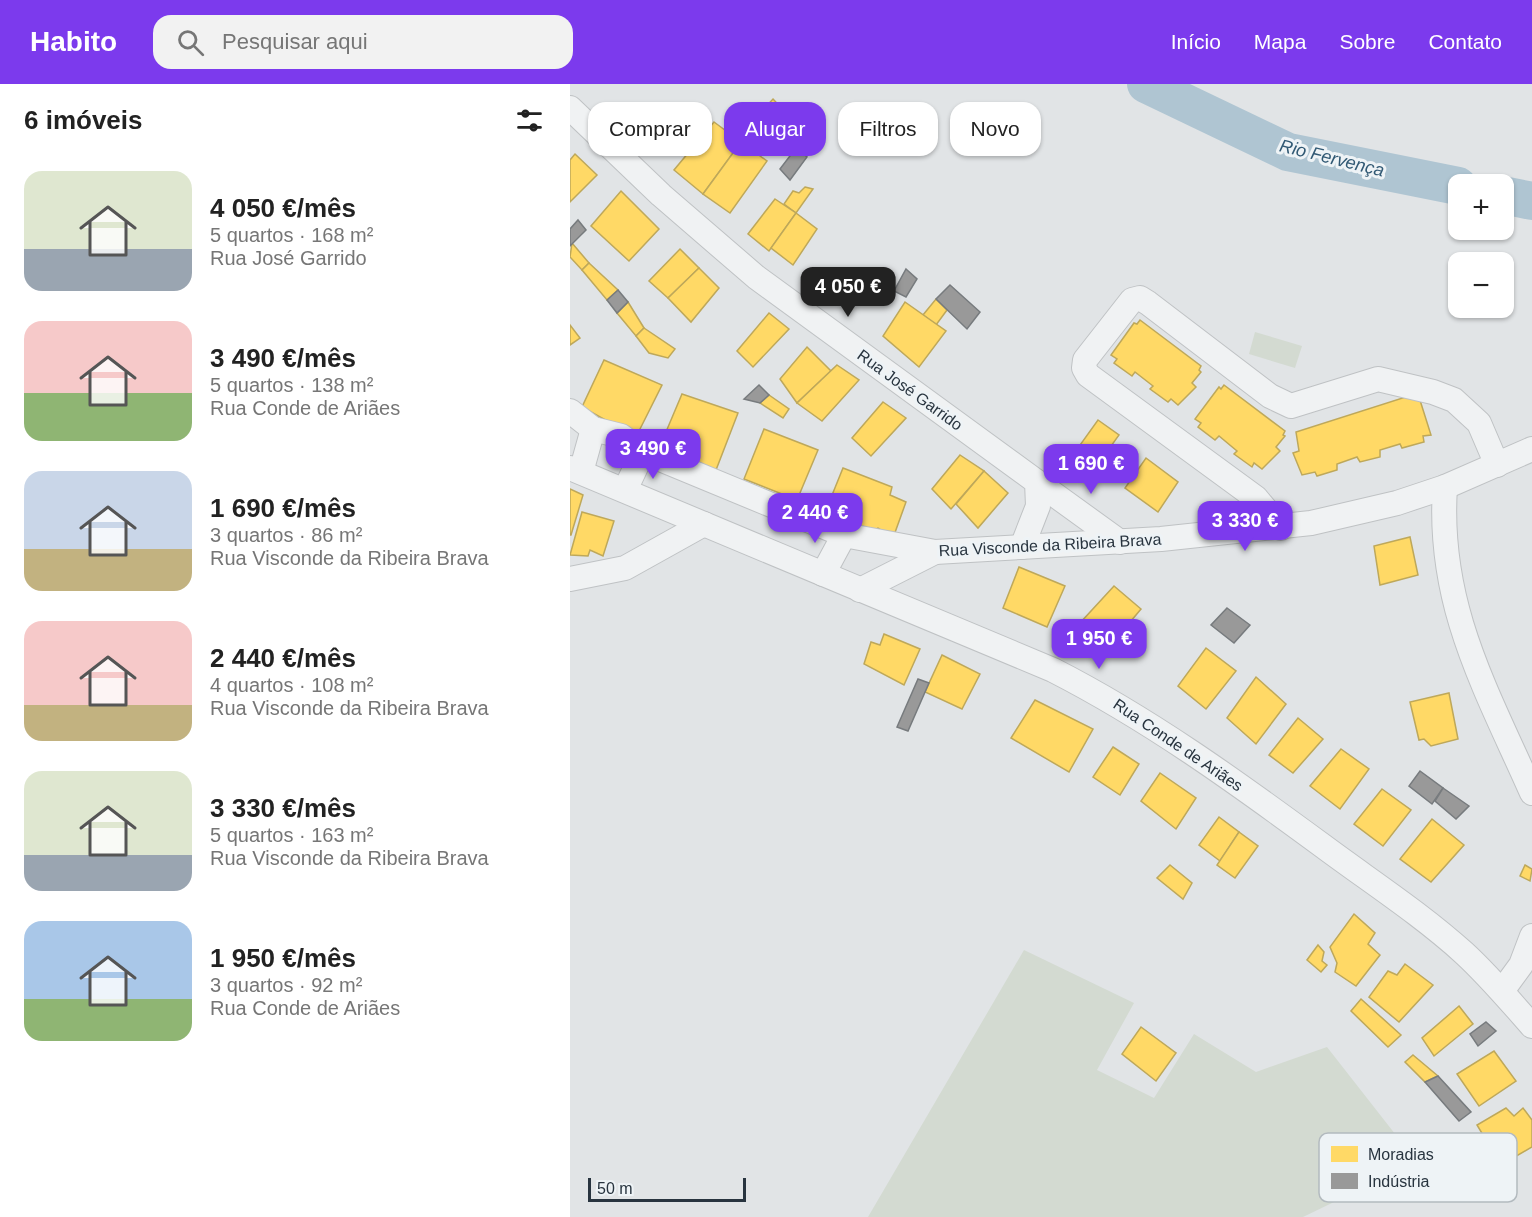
<!DOCTYPE html>
<html lang="pt">
<meta charset="utf-8">
<style>
:root{--surface:#fff;--page:#f2f2f2;--text:#222;--muted:#767676;--accent:#7c3aed}
body{margin:0;font-family:Arial,sans-serif;background:var(--page);color:var(--text);height:100vh;display:flex;flex-direction:column;font-size:22px;white-space:nowrap}
*{box-sizing:border-box;margin:0}
p{font-size:20px;color:var(--muted)}
.icon{flex:none;width:33px;height:33px;fill:none;stroke:currentColor;stroke-width:2;stroke-linecap:round;stroke-linejoin:round}
.map{position:relative;flex:1;overflow:hidden}
.panel{display:flex;flex-direction:column;background:var(--surface);width:570px}
.panel>*{flex:none}
.top-card{position:absolute;left:18px;top:18px;width:570px;height:54px;display:flex;gap:12px}
.tools{position:absolute;left:878px;top:90px;display:grid;gap:12px}
.tools a{display:grid;place-items:center;width:66px;height:66px;border-radius:12px;background:var(--surface);box-shadow:0 2px 4px #0004;font-size:30px}
.scale{position:absolute;left:18px;bottom:15px;width:158px;box-sizing:border-box;padding-left:6px;border:3px solid #28343f;border-top:0;font-size:16px;line-height:21px;white-space:nowrap;color:#28343f;-webkit-text-stroke:4px #eef3f6;paint-order:stroke}
.price{position:absolute;translate:-50% -51px;padding:0 14px;border-radius:12px;background:var(--accent);color:#fff;font-size:20px;line-height:39px;filter:drop-shadow(0 2px 3px #0008)}
.price::after{content:'';position:absolute;left:50%;top:36px;width:18px;height:14px;margin-left:-9px;background:inherit;clip-path:polygon(0 0,100% 0,50% 100%)}
.price.selected{background:#222;color:#fff}
ul{padding:0;list-style:none}
li{display:flex;align-items:center;gap:18px;height:150px;padding:0 24px}
li span{display:grid;place-items:center;flex:none;width:168px;height:120px;border-radius:18px;color:#555}
li>.icon{margin-inline-start:auto}
span .icon{width:72px;height:72px;fill:#fffc;stroke-width:1}
li b{font-size:26px}
h2{display:flex;justify-content:space-between;align-items:center;height:72px;padding:0 24px;font-size:26px}
.chip{padding:0 21px;border-radius:18px;background:var(--surface);box-shadow:0 2px 4px #0004;font-size:21px;line-height:54px}
.chip.selected{background:var(--accent);color:#fff}
header{display:flex;align-items:center;gap:36px;box-sizing:border-box;height:84px;padding:0 30px;background:var(--accent);color:#fff}
header strong{font-size:28px}
nav{display:flex;gap:33px;margin-inline-start:auto;font-size:21px}
.search{width:420px;height:54px;background:var(--page);display:flex;align-items:center;gap:15px;box-sizing:border-box;padding:0 21px;border-radius:18px;color:var(--muted);font-size:22px}
main{display:flex;flex:1;min-height:0}
.map>svg:first-child{display:block}
.green{fill:#d3dad1}
.homes{fill:#ffd966;stroke:#bea85a;stroke-width:1.5}
.industry{fill:#999;stroke:#777b7e;stroke-width:1.5}
.lines{fill:none;stroke-linecap:round;stroke-linejoin:round}
.river{stroke:#afc5d2;stroke-width:38}
.street-casing{stroke:#bfc2c4;stroke-width:26}
.street{stroke:#f0f2f3;stroke-width:24}
.labels{text-anchor:middle;dominant-baseline:central;stroke-width:6;stroke-linejoin:round;paint-order:stroke}
.street-label{font-size:16px;fill:#28343f;stroke:#eef3f6}
.water-label{font-size:18px;font-style:italic;fill:#315974;stroke:#eef3f6}
.key{fill:#eef3f6;stroke:#b3babf;stroke-width:1.5}
.key-label{font-size:16px;fill:#28343f}
</style>
<header>
<strong>Habito</strong>
<div class="search"><svg class="icon" aria-label="search" viewBox="0 0 24 24"><circle cx="10" cy="10" r="6"/><path d="M15 15l6 6"/></svg>Pesquisar aqui</div>
<nav><a>Início</a><a>Mapa</a><a>Sobre</a><a>Contato</a></nav>
</header>
<main>
<section class="panel">
<h2>6 imóveis<svg class="icon" aria-label="filters" viewBox="0 0 24 24"><path d="M4 7h16M4 17h16"/><circle cx="9" cy="7" r="2"/><circle cx="15" cy="17" r="2"/></svg></h2>
<ul>
<li><span style="background:linear-gradient(#dfe7d0 65%,#9aa5b1 0)"><svg class="icon" aria-label="home" viewBox="0 0 24 24"><path d="M3 11l9-7 9 7M6 9v11h12V9"/></svg></span><div><b>4 050 €/mês</b><p>5 quartos · 168 m²</p><p>Rua José Garrido</p></div></li>
<li><span style="background:linear-gradient(#f6c9c9 60%,#8fb573 0)"><svg class="icon" aria-label="home" viewBox="0 0 24 24"><path d="M3 11l9-7 9 7M6 9v11h12V9"/></svg></span><div><b>3 490 €/mês</b><p>5 quartos · 138 m²</p><p>Rua Conde de Ariães</p></div></li>
<li><span style="background:linear-gradient(#c9d6e8 65%,#c2b280 0)"><svg class="icon" aria-label="home" viewBox="0 0 24 24"><path d="M3 11l9-7 9 7M6 9v11h12V9"/></svg></span><div><b>1 690 €/mês</b><p>3 quartos · 86 m²</p><p>Rua Visconde da Ribeira Brava</p></div></li>
<li><span style="background:linear-gradient(#f6c9c9 70%,#c2b280 0)"><svg class="icon" aria-label="home" viewBox="0 0 24 24"><path d="M3 11l9-7 9 7M6 9v11h12V9"/></svg></span><div><b>2 440 €/mês</b><p>4 quartos · 108 m²</p><p>Rua Visconde da Ribeira Brava</p></div></li>
<li><span style="background:linear-gradient(#dfe7d0 70%,#9aa5b1 0)"><svg class="icon" aria-label="home" viewBox="0 0 24 24"><path d="M3 11l9-7 9 7M6 9v11h12V9"/></svg></span><div><b>3 330 €/mês</b><p>5 quartos · 163 m²</p><p>Rua Visconde da Ribeira Brava</p></div></li>
<li><span style="background:linear-gradient(#a9c7e8 65%,#8fb573 0)"><svg class="icon" aria-label="home" viewBox="0 0 24 24"><path d="M3 11l9-7 9 7M6 9v11h12V9"/></svg></span><div><b>1 950 €/mês</b><p>3 quartos · 92 m²</p><p>Rua Conde de Ariães</p></div></li>
</ul>
</section>
<div class="map">
<svg width="962" height="1133" viewBox="0 0 962 1133">
<rect width="100%" height="100%" fill="#e1e4e6"/>
<!-- green -->
<g class="green">
<polygon points="685,248 732,262 725,284 679,270"/>
<polygon points="454,866 564,919 527,986 584,1014 624,950 686,988 757,963 847,1078 733,1133 298,1133"/>
</g>
<!-- homes -->
<g class="homes">
<polygon points="203,15 233,47 223,59 188,31"/>
<polygon points="144,38 171,58 133,110 104,86"/>
<polygon points="171,58 197,77 160,129 133,110"/>
<polygon points="5,70 27,91 0,118 0,76"/>
<polygon points="235,103 243,105 226,129 214,120 223,107 229,109"/>
<polygon points="51,107 89,145 59,177 21,142"/>
<polygon points="205,115 226,129 199,167 178,150"/>
<polygon points="226,129 247,145 223,181 201,164"/>
<polygon points="2,159 19,179 12,186 0,173"/>
<polygon points="110,165 129,184 98,214 79,197"/>
<polygon points="19,179 48,206 37,216 12,186"/>
<polygon points="129,184 149,204 121,238 98,214"/>
<polygon points="366,215 377,226 366,241 353,231"/>
<polygon points="58,218 74,244 66,252 47,229"/>
<polygon points="335,218 376,247 349,283 313,252"/>
<polygon points="199,229 219,245 183,283 167,267"/>
<polygon points="570,236 631,282 629,286 631,288 622,299 626,303 608,321 601,315 598,318 580,305 583,302 565,288 562,292 544,279 547,275 541,271 564,239 567,240"/>
<polygon points="0,241 10,254 0,261"/>
<polygon points="74,244 105,265 98,274 79,269 66,252"/>
<polygon points="237,263 261,287 227,319 210,295"/>
<polygon points="34,276 92,301 66,353 12,323"/>
<polygon points="267,281 289,296 252,337 227,319"/>
<polygon points="654,301 715,347 713,351 715,352 706,363 710,367 692,385 684,379 682,383 664,370 667,367 649,352 645,356 628,343 631,339 625,335 649,303 651,305"/>
<polygon points="112,310 168,329 146,386 90,362"/>
<polygon points="845,310 849,313 861,351 853,352 854,358 832,364 830,360 810,366 810,373 790,378 787,373 767,380 767,386 747,392 745,388 732,391 723,369 729,367 726,348"/>
<polygon points="199,311 219,325 213,334 190,319"/>
<polygon points="313,318 336,334 301,372 282,354"/>
<polygon points="528,336 549,351 521,390 500,375"/>
<polygon points="194,345 248,366 227,416 174,395"/>
<polygon points="390,371 414,387 381,425 362,405"/>
<polygon points="576,374 608,398 588,428 555,404"/>
<polygon points="273,384 322,403 320,411 336,418 323,454 308,444 304,451 254,431"/>
<polygon points="414,387 438,409 408,444 386,420"/>
<polygon points="0,405 13,411 1,451 0,451"/>
<polygon points="12,428 44,437 33,472 20,466 18,472 0,471"/>
<polygon points="840,453 848,491 810,501 804,462"/>
<polygon points="449,483 495,502 477,543 433,524"/>
<polygon points="544,502 571,525 540,562 510,539"/>
<polygon points="314,550 350,565 334,601 294,580 301,558 310,561"/>
<polygon points="636,564 666,587 636,625 608,602"/>
<polygon points="372,571 410,590 392,625 355,608"/>
<polygon points="686,593 716,620 686,660 657,634"/>
<polygon points="879,609 888,655 861,662 854,655 849,656 840,618"/>
<polygon points="465,616 523,645 499,688 441,654"/>
<polygon points="728,634 753,655 723,689 699,671"/>
<polygon points="543,663 569,680 550,711 523,693"/>
<polygon points="771,665 799,685 770,725 740,702"/>
<polygon points="590,689 626,714 606,745 571,717"/>
<polygon points="812,705 841,726 813,762 784,740"/>
<polygon points="649,733 669,748 650,777 629,761"/>
<polygon points="862,735 894,761 861,798 830,775"/>
<polygon points="669,748 688,762 665,794 647,781"/>
<polygon points="600,781 622,799 613,815 587,794"/>
<polygon points="955,781 962,785 960,797 950,792"/>
<polygon points="784,830 805,849 798,860 810,871 786,902 765,888 767,879 760,863"/>
<polygon points="748,861 754,868 752,877 757,881 751,888 737,876"/>
<polygon points="835,880 863,901 829,938 799,913 818,887 827,891"/>
<polygon points="791,915 831,951 818,963 781,927"/>
<polygon points="889,922 903,940 864,972 852,954"/>
<polygon points="571,943 606,969 586,997 552,970"/>
<polygon points="924,967 946,997 909,1022 887,990"/>
<polygon points="843,971 868,992 855,998 835,978"/>
<polygon points="936,1024 944,1032 953,1024 962,1036 962,1063 931,1081 907,1041"/>
</g>
<!-- industry -->
<g class="industry">
<polygon points="226,64 237,73 220,96 210,85"/>
<polygon points="8,136 16,146 0,162 0,145"/>
<polygon points="336,185 347,195 336,213 324,207"/>
<polygon points="380,201 410,228 397,245 366,215"/>
<polygon points="48,206 58,218 47,229 37,216"/>
<polygon points="189,301 199,311 190,319 174,315"/>
<polygon points="657,524 680,541 664,559 641,541"/>
<polygon points="348,595 359,599 338,647 327,643"/>
<polygon points="850,687 873,704 862,720 839,702"/>
<polygon points="873,704 899,722 886,735 865,717"/>
<polygon points="916,938 926,947 908,962 900,950"/>
<polygon points="868,992 901,1028 889,1037 855,998"/>
</g>
<g class="lines">
<!-- river -->
<g class="river">
<polyline points="576,0 718,68 888,102"/>
<polyline points="933,111 962,117"/>
</g>
<defs>
<g id="street">
<polyline points="0,24 91,111 186,193 467,398 468,422 452,463"/>
<polyline points="0,327 23,345 51,352 73,368 274,451 365,468 591,455 741,439 827,419 875,403 962,365"/>
<path d="M 0,384 L 483,586 C 579,635 666,698 753,762 C 800,797 851,830 894,869 C 919,892 940,917 962,942"/>
<polyline points="11,388 23,345"/>
<polyline points="467,398 550,458"/>
<path d="M 875,403 C 867,521 916,605 962,709"/>
<polyline points="55,406 73,368"/>
<polyline points="711,444 686,414 518,291 514,284 515,276 562,216 570,214 578,219 700,312 721,322 808,295 863,308 884,316 909,339 927,381"/>
<polyline points="253,490 274,451"/>
<polyline points="0,495 55,484 134,440"/>
<polyline points="290,506 365,468"/>
<polyline points="932,907 951,881 962,852"/>
</g>
</defs>
<!-- street casing -->
<use href="#street" class="street-casing"/>
<!-- street -->
<use href="#street" class="street"/>
</g>
<g class="labels">
<!-- street labels -->
<g class="street-label">
<text transform="translate(340 306) rotate(36)">Rua José Garrido</text>
<text transform="translate(480 461) rotate(-3)">Rua Visconde da Ribeira Brava</text>
<text transform="translate(608 661) rotate(34)">Rua Conde de Ariães</text>
</g>
<!-- water labels -->
<g class="water-label">
<text transform="translate(762 74) rotate(14)">Rio Fervença</text>
</g>
</g>
<!-- legend -->
<rect x="749" y="1049" width="198" height="69" rx="9" class="key"/>
<rect x="761" y="1062" width="27" height="16" fill="#ffd966"/>
<rect x="761" y="1089" width="27" height="16" fill="#999"/>
<g class="key-label">
<text x="798" y="1076">Moradias</text>
<text x="798" y="1103">Indústria</text>
</g>
</svg>
<div class="tools">
<a>+</a>
<a>−</a>
</div>
<div class="scale">50 m</div>
<b class="price selected" style="left:278px;top:234px">4 050 €</b>
<b class="price" style="left:83px;top:396px">3 490 €</b>
<b class="price" style="left:521px;top:411px">1 690 €</b>
<b class="price" style="left:245px;top:460px">2 440 €</b>
<b class="price" style="left:675px;top:468px">3 330 €</b>
<b class="price" style="left:529px;top:586px">1 950 €</b>
<div class="top-card">
<a class="chip">Comprar</a>
<a class="chip selected">Alugar</a>
<a class="chip">Filtros</a>
<a class="chip">Novo</a>
</div>
</div>
</main>
